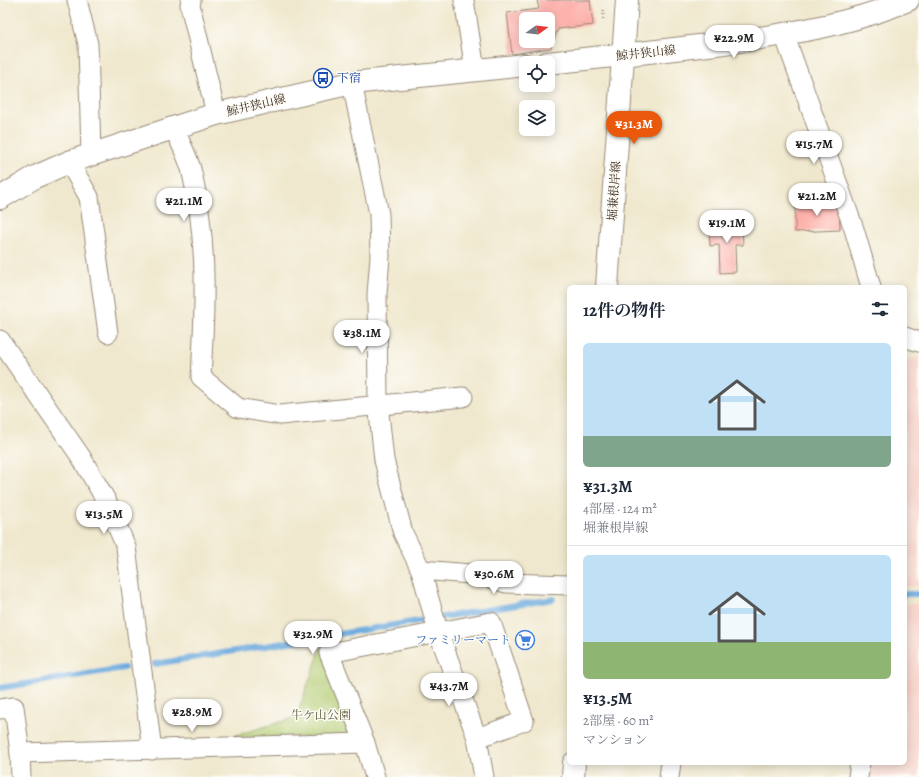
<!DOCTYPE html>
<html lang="ja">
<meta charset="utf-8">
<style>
:root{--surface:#fff;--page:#f2f2f3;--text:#1f2937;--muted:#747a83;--line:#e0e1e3;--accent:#ea580c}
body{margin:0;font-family:Alegreya,"Noto Serif JP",serif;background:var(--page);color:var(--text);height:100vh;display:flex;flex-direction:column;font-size:15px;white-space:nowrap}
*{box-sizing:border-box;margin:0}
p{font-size:13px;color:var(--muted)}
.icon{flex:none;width:22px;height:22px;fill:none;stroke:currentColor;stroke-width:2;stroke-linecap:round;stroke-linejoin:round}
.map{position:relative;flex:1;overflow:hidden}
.sheet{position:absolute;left:567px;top:285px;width:340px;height:480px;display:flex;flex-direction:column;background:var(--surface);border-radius:6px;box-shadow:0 2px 10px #0003}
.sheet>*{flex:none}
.needle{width:26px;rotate:75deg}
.fabs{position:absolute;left:519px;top:12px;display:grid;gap:8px}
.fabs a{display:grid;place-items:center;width:36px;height:36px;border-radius:6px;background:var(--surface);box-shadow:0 2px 10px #0003;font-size:20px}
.price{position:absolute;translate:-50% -34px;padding:0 9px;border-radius:14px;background:#fff;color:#222;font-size:13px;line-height:26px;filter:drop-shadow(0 1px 2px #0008)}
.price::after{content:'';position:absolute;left:50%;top:24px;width:12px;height:9px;margin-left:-6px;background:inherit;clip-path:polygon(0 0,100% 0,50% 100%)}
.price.selected{background:var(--accent);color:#fff}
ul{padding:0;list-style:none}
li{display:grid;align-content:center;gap:8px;height:212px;padding:0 16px}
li+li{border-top:1px solid var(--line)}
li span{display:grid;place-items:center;height:124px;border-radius:6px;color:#555}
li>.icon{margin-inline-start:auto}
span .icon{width:72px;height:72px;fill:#fffc;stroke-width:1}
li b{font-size:17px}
h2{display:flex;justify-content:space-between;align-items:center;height:48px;padding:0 16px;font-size:17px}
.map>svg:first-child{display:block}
.built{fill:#f7d1c8}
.green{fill:#b1cb70;stroke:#767a47}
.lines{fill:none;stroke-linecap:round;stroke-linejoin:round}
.stream{stroke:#6dabdf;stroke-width:6}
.building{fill:#fda49f;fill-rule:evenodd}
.minor-casing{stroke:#968976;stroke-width:21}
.major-casing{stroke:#968976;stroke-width:24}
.path{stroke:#968976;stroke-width:2.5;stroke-dasharray:1 3;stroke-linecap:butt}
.minor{stroke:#fff;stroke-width:19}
.major{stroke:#fff;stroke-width:22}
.labels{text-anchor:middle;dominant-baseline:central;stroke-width:3;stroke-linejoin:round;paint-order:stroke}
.street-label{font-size:12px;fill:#3b2a1e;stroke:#fdfcf7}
.transit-label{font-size:12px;fill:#164399;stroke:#fdfcf7;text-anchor:start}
.shop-label{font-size:12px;fill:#366cbe;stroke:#fdfcf7;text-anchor:end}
.park-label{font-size:12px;fill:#5e5a37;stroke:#fdfcf7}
</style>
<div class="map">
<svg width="919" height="777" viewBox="0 0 919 777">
<rect width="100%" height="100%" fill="#fdfcf7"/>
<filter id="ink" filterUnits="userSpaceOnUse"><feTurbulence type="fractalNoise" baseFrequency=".025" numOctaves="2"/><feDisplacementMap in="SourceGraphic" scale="8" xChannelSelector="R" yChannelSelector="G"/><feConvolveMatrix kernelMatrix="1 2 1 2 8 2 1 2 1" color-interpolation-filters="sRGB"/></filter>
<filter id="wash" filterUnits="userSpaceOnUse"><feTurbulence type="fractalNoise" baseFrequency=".012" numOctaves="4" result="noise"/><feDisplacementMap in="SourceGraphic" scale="16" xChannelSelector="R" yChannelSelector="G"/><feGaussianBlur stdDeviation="0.9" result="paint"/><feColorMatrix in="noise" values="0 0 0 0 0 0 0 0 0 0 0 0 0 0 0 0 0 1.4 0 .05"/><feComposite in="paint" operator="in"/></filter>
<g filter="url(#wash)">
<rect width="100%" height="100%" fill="#f0e8ce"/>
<!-- built -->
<g class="built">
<polygon points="919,358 919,586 905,587 905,360"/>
<polygon points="905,604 919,604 919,777 869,777 870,763 905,763"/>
</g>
<!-- green -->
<polygon class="green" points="321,648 350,728 343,737 230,737 287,720 297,714"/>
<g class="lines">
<!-- stream -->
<g class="stream">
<polyline points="905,594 919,594"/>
<polyline points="155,664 553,599"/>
<polyline points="0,688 124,668"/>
</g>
</g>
<g id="blocks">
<!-- building -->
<g class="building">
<path d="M 537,0 L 590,0 L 593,25 L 558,29 L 551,48 L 512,54 L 507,13 L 539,9 ZM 526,19 L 548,19 L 548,41 L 526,41 Z"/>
<polygon points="839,202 840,230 795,232 795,204"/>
<polygon points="742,224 743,245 735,245 736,272 720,273 719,245 710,246 709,226"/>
</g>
</g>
</g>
<g filter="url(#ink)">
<use href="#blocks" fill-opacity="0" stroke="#968976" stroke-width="1"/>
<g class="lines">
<defs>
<g id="minor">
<polyline points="77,0 88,44 91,154"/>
<polyline points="191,0 190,5 216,114"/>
<polyline points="464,0 475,70"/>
<polyline points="784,34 854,229 871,287"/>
<polyline points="352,83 379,214 380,257 377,294 378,404 384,460 403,533 421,570 438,631 477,738 484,777"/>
<path d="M 174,128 C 180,143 189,158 192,173 C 208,240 205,309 201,377 L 238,408 L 280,415 L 463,397"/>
<polyline points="69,162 89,197 108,333"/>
<polyline points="905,337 919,342"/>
<polyline points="0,340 81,457 107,502 126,547 152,750"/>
<polyline points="421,570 483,575 506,583 569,585"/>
<polyline points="0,709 14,707 20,753 21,777"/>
<polyline points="20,753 365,743"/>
<polyline points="375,777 365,743 329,653 491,622 524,721 477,738"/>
<polyline points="669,777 671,763"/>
<polyline points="858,777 860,763"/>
</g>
<g id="major">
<path d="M 547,63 C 614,56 680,49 746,40 C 801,32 857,22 908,0"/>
<polyline points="0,198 35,177 69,162 216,114 352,83 526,65"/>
<polyline points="607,287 627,0"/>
<polyline points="573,777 574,763"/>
</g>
</defs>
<!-- minor casing -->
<use href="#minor" class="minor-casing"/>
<!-- major casing -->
<use href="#major" class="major-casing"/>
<!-- path -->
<polyline class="path" points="603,19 604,8"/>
<!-- minor -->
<use href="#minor" class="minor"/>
<!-- major -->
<use href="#major" class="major"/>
</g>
</g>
<!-- icons -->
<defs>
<symbol id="bus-ring" viewBox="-11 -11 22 22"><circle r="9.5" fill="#fdfcf7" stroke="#1a4fb4" stroke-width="1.5"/><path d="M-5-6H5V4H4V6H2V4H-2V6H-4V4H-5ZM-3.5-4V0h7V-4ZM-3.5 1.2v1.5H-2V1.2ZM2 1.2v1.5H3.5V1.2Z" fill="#1a4fb4"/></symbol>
<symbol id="supermarket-ring" viewBox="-11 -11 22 22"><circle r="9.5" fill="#fdfcf7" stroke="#3f7fe0" stroke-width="1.5"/><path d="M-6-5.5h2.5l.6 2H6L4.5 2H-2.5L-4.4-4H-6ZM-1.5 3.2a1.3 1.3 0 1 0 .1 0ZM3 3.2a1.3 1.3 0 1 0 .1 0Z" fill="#3f7fe0"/></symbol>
</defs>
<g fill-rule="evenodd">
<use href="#bus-ring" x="312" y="67" width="22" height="22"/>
<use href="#supermarket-ring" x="514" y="629" width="22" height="22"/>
</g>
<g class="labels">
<!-- street labels -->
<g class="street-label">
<text transform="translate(646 53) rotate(-6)">鯨井狭山線</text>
<text transform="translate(256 105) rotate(-13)">鯨井狭山線</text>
<text transform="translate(614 191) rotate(-86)">堀兼根岸線</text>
</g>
<!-- transit labels -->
<g class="transit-label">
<text x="337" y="78">下宿</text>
</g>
<!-- shop labels -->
<g class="shop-label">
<text x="511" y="640">ファミリーマート</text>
</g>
<!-- park labels -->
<g class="park-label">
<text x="321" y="715">牛ケ山公園</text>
</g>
</g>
</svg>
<div class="fabs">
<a><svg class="needle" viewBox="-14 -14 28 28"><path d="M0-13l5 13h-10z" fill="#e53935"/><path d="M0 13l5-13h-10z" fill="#747a83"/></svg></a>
<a><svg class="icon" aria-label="locate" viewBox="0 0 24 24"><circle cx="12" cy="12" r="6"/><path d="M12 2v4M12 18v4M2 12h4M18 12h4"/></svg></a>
<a><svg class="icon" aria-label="layers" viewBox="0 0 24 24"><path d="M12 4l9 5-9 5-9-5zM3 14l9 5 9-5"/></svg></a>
</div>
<b class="price" style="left:734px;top:59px">¥22.9M</b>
<b class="price selected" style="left:634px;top:145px">¥31.3M</b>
<b class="price" style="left:814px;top:165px">¥15.7M</b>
<b class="price" style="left:817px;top:217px">¥21.2M</b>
<b class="price" style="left:184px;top:222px">¥21.1M</b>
<b class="price" style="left:727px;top:244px">¥19.1M</b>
<b class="price" style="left:362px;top:354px">¥38.1M</b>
<b class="price" style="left:104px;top:535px">¥13.5M</b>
<b class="price" style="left:494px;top:595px">¥30.6M</b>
<b class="price" style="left:313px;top:655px">¥32.9M</b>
<b class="price" style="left:449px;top:707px">¥43.7M</b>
<b class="price" style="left:192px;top:733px">¥28.9M</b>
<section class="sheet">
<h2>12件の物件<svg class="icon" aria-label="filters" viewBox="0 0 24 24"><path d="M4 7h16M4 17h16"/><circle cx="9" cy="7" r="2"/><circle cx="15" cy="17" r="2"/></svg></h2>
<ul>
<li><span style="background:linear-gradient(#bfe0f5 75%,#7fa58c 0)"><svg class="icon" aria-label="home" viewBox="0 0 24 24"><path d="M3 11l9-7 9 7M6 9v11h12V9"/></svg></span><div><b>¥31.3M</b><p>4部屋 · 124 m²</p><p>堀兼根岸線</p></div></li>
<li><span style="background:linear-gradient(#bfe0f5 70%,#8fb573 0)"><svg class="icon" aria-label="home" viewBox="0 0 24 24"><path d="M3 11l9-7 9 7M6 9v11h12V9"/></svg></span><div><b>¥13.5M</b><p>2部屋 · 60 m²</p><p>マンション</p></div></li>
</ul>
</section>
</div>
